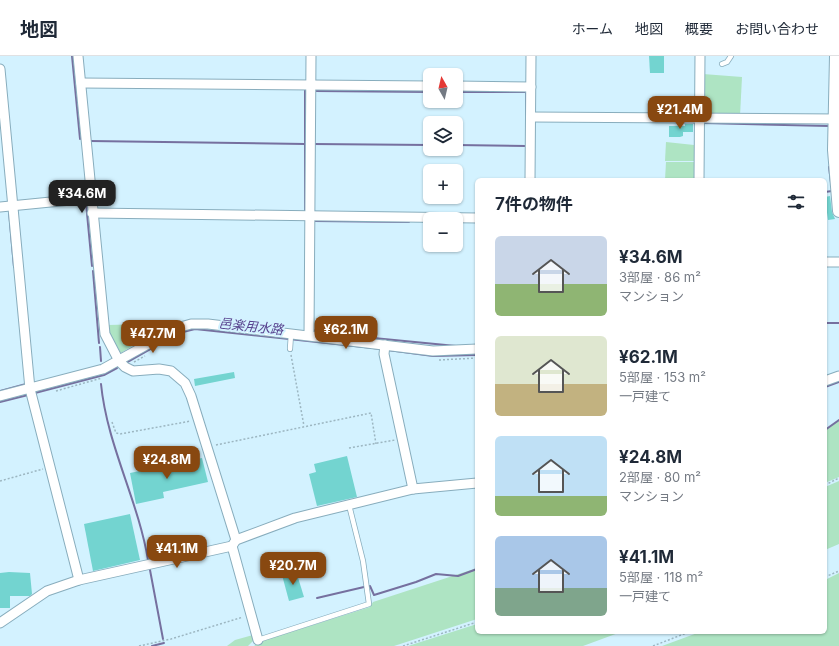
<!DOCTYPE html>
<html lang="ja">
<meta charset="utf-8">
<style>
:root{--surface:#fff;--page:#f2f2f3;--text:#1f2937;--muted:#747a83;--line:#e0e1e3;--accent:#884810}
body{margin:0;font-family:Inter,"Noto Sans JP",sans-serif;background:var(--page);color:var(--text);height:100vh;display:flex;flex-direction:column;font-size:15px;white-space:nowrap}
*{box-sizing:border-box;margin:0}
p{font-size:13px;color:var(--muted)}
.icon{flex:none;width:22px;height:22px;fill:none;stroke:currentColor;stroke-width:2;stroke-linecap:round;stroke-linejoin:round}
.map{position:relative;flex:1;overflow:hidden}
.panel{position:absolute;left:475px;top:122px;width:352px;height:456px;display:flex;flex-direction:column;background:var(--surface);border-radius:6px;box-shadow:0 1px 3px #0004}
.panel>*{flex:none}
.needle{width:26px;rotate:352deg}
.tools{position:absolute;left:423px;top:12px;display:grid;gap:8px}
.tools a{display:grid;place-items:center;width:40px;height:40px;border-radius:6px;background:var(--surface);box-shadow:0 1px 3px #0004;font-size:20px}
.price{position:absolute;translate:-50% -34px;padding:0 9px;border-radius:8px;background:var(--accent);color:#fff;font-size:13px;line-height:26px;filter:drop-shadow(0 1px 2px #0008)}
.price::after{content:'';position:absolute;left:50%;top:24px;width:12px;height:9px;margin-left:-6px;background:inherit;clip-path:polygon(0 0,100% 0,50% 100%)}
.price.on{background:#222;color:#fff}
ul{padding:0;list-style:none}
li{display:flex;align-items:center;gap:12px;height:100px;padding:0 20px}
li span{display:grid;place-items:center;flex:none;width:112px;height:80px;border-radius:6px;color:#555}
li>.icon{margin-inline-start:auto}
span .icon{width:48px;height:48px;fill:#fffc;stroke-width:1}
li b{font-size:17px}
h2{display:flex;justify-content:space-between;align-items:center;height:48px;padding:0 20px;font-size:17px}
header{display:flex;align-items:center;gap:24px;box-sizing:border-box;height:56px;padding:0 20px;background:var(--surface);border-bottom:1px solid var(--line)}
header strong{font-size:19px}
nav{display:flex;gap:22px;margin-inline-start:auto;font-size:14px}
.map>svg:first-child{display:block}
.green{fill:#aee4c3}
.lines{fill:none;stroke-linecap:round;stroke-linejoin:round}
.stream{stroke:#76709f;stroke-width:2}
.building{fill:#73d4d0}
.service-casing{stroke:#88adbd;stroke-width:6}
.minor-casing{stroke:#88adbd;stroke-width:11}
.secondary-casing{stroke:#88adbd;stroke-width:14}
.path{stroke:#9cb6c1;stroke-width:1.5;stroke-dasharray:2 2;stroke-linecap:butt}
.service{stroke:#fff;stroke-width:4.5}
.minor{stroke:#fff;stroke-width:9}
.secondary{stroke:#fff;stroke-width:12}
.labels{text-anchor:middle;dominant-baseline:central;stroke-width:4;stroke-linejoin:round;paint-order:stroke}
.water-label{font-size:13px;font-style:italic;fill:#58438f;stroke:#d3f2ff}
</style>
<header>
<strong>地図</strong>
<nav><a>ホーム</a><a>地図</a><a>概要</a><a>お問い合わせ</a></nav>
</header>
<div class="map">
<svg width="839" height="590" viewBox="0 0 839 590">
<rect width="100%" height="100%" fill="#d3f2ff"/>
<!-- green -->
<g class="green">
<polygon points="703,18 742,21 740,60 702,58"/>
<polygon points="666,86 694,89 694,105 665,105"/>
<polygon points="666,106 694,106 694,124 665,124"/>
<polygon points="147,268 148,280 121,297 111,282 108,269"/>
<polygon points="839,364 839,421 825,427 825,374"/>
<polygon points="839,425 839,488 825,494 825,431"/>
<polygon points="477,512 477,563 394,590 254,590 259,586 370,551 373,546"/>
<polygon points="839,517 839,590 662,590 700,576 825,576 825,524"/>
<polygon points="477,568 477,576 621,576 583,590 408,590"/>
<polygon points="253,579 254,584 248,590 227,590 235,584"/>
</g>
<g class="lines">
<!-- stream -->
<g class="stream">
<polyline points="72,0 80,83"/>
<polyline points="315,35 430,36"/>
<polyline points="456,36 526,36 526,59"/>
<polyline points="704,67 829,70"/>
<polyline points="90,85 305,88"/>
<polyline points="313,88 430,89"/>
<polyline points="456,89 526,90"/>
<polyline points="829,111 831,127"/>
<polyline points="825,136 832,135"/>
<polyline points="86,147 92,210"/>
<polyline points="9,155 14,211"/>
<polyline points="305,156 305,33"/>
<polyline points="314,165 409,166"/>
<polyline points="93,215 99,287"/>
<polyline points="825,267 839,267"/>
<polyline points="312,274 353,280 456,290"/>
<polyline points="100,291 101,305"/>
<polyline points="388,294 433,300 477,299"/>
<polyline points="126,307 179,277 195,273 382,293"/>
<path d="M 101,328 C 107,389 138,444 148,504"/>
<polyline points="825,331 839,326"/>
<polyline points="0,335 26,328"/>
<polyline points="35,337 104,319 117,312"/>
<polyline points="0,346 28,339"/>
<polyline points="825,374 839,364"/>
<polyline points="150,514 163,583"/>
<polyline points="370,530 374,539 416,526 436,518 458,520 477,513"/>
<polyline points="317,542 364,531"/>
<polyline points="152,590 164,587"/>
</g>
</g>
<!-- building -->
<g class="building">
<polygon points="649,0 664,0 664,17 650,17"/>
<polygon points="685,68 693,68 693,76 683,76 683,80 680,81 669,81 669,70 685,70"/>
<polygon points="830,140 832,156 835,163 828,164 825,141"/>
<polygon points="234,316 235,322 195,330 194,323"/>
<polygon points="347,400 357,441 317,450 309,418 316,416 314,408"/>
<polygon points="202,402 208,426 163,436 164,442 136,448 130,417"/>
<polygon points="130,458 140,504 93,515 84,468"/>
<polygon points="296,515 304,541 289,545 282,519"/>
<polygon points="9,516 30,517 32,538 30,540 10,540 10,552 0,552 0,517"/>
</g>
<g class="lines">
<defs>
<g id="service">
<polyline points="722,8 727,6 731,0"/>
<polyline points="290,293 291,278"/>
<polyline points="258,584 369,548 363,505 349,449"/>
</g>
<g id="minor">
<polyline points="78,0 105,278 119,305 125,311 133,315 159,313 171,315 185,327 191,340 236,484"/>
<polyline points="0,13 30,333 79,524"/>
<polyline points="81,27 430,30"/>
<polyline points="456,30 531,31"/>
<polyline points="531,61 839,63"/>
<polyline points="530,124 531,0"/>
<polyline points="699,124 700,0"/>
<polyline points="0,151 91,142"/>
<polyline points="92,157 477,162"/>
<polyline points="825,206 839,206"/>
<polyline points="309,279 311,0"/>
<polyline points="385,289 384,298 413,433"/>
<polyline points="825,325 839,320"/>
<polyline points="0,340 103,313 177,272 191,268 208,268 433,295 477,293"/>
<polyline points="232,490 258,584"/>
<polyline points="0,567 47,535 79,524 232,490 236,484 295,462 413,433 477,427"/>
</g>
<polyline id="secondary" points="836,0 834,94 839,155"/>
</defs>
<!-- service casing -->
<use href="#service" class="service-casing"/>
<!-- minor casing -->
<use href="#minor" class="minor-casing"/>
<!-- secondary casing -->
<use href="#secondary" class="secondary-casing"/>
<!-- path -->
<g class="path">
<polyline points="291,299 304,370"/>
<polyline points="439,304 477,302"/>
<polyline points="134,306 145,300"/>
<polyline points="56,335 102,322"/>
<polyline points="112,366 116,377 120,378 191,365"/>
<polyline points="216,389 371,357 376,388"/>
<polyline points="349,392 395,384"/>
<polyline points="0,425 43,413"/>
<polyline points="825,429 839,422"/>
<polyline points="825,521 839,515"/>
<polyline points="139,590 171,583 243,561"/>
<polyline points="403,590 477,566"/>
<polyline points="653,590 689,576"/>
</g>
<!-- service -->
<use href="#service" class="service"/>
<!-- minor -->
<use href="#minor" class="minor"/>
<!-- secondary -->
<use href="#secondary" class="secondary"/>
</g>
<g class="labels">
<!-- water labels -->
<g class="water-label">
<text transform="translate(251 270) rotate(6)">邑楽用水路</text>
</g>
</g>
</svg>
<div class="tools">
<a><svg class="needle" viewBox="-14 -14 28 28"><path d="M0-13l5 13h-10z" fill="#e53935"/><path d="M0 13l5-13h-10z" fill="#747a83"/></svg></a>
<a><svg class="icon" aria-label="layers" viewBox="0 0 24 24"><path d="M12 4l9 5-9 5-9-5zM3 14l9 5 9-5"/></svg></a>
<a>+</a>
<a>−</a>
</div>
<b class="price" style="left:680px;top:74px">¥21.4M</b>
<b class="price on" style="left:82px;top:158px">¥34.6M</b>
<b class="price" style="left:346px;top:294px">¥62.1M</b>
<b class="price" style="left:153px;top:298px">¥47.7M</b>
<b class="price" style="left:167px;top:424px">¥24.8M</b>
<b class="price" style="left:177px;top:513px">¥41.1M</b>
<b class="price" style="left:293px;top:530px">¥20.7M</b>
<section class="panel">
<h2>7件の物件<svg class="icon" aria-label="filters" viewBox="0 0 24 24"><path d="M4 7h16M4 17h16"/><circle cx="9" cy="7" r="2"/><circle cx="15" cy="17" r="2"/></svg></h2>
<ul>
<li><span style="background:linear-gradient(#c9d6e8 60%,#8fb573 0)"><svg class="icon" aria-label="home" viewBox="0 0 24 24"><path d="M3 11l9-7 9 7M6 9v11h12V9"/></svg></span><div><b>¥34.6M</b><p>3部屋 · 86 m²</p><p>マンション</p></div></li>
<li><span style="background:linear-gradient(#dfe7d0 60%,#c2b280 0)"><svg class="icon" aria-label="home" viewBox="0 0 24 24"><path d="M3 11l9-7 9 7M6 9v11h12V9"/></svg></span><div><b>¥62.1M</b><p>5部屋 · 153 m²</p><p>一戸建て</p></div></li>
<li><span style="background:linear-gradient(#bfe0f5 75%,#8fb573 0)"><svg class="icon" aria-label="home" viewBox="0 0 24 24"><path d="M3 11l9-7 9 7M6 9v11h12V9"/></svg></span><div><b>¥24.8M</b><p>2部屋 · 80 m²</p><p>マンション</p></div></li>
<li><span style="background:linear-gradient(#a9c7e8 65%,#7fa58c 0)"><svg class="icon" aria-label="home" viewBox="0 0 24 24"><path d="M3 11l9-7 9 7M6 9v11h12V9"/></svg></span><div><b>¥41.1M</b><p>5部屋 · 118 m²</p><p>一戸建て</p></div></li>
</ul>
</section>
</div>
